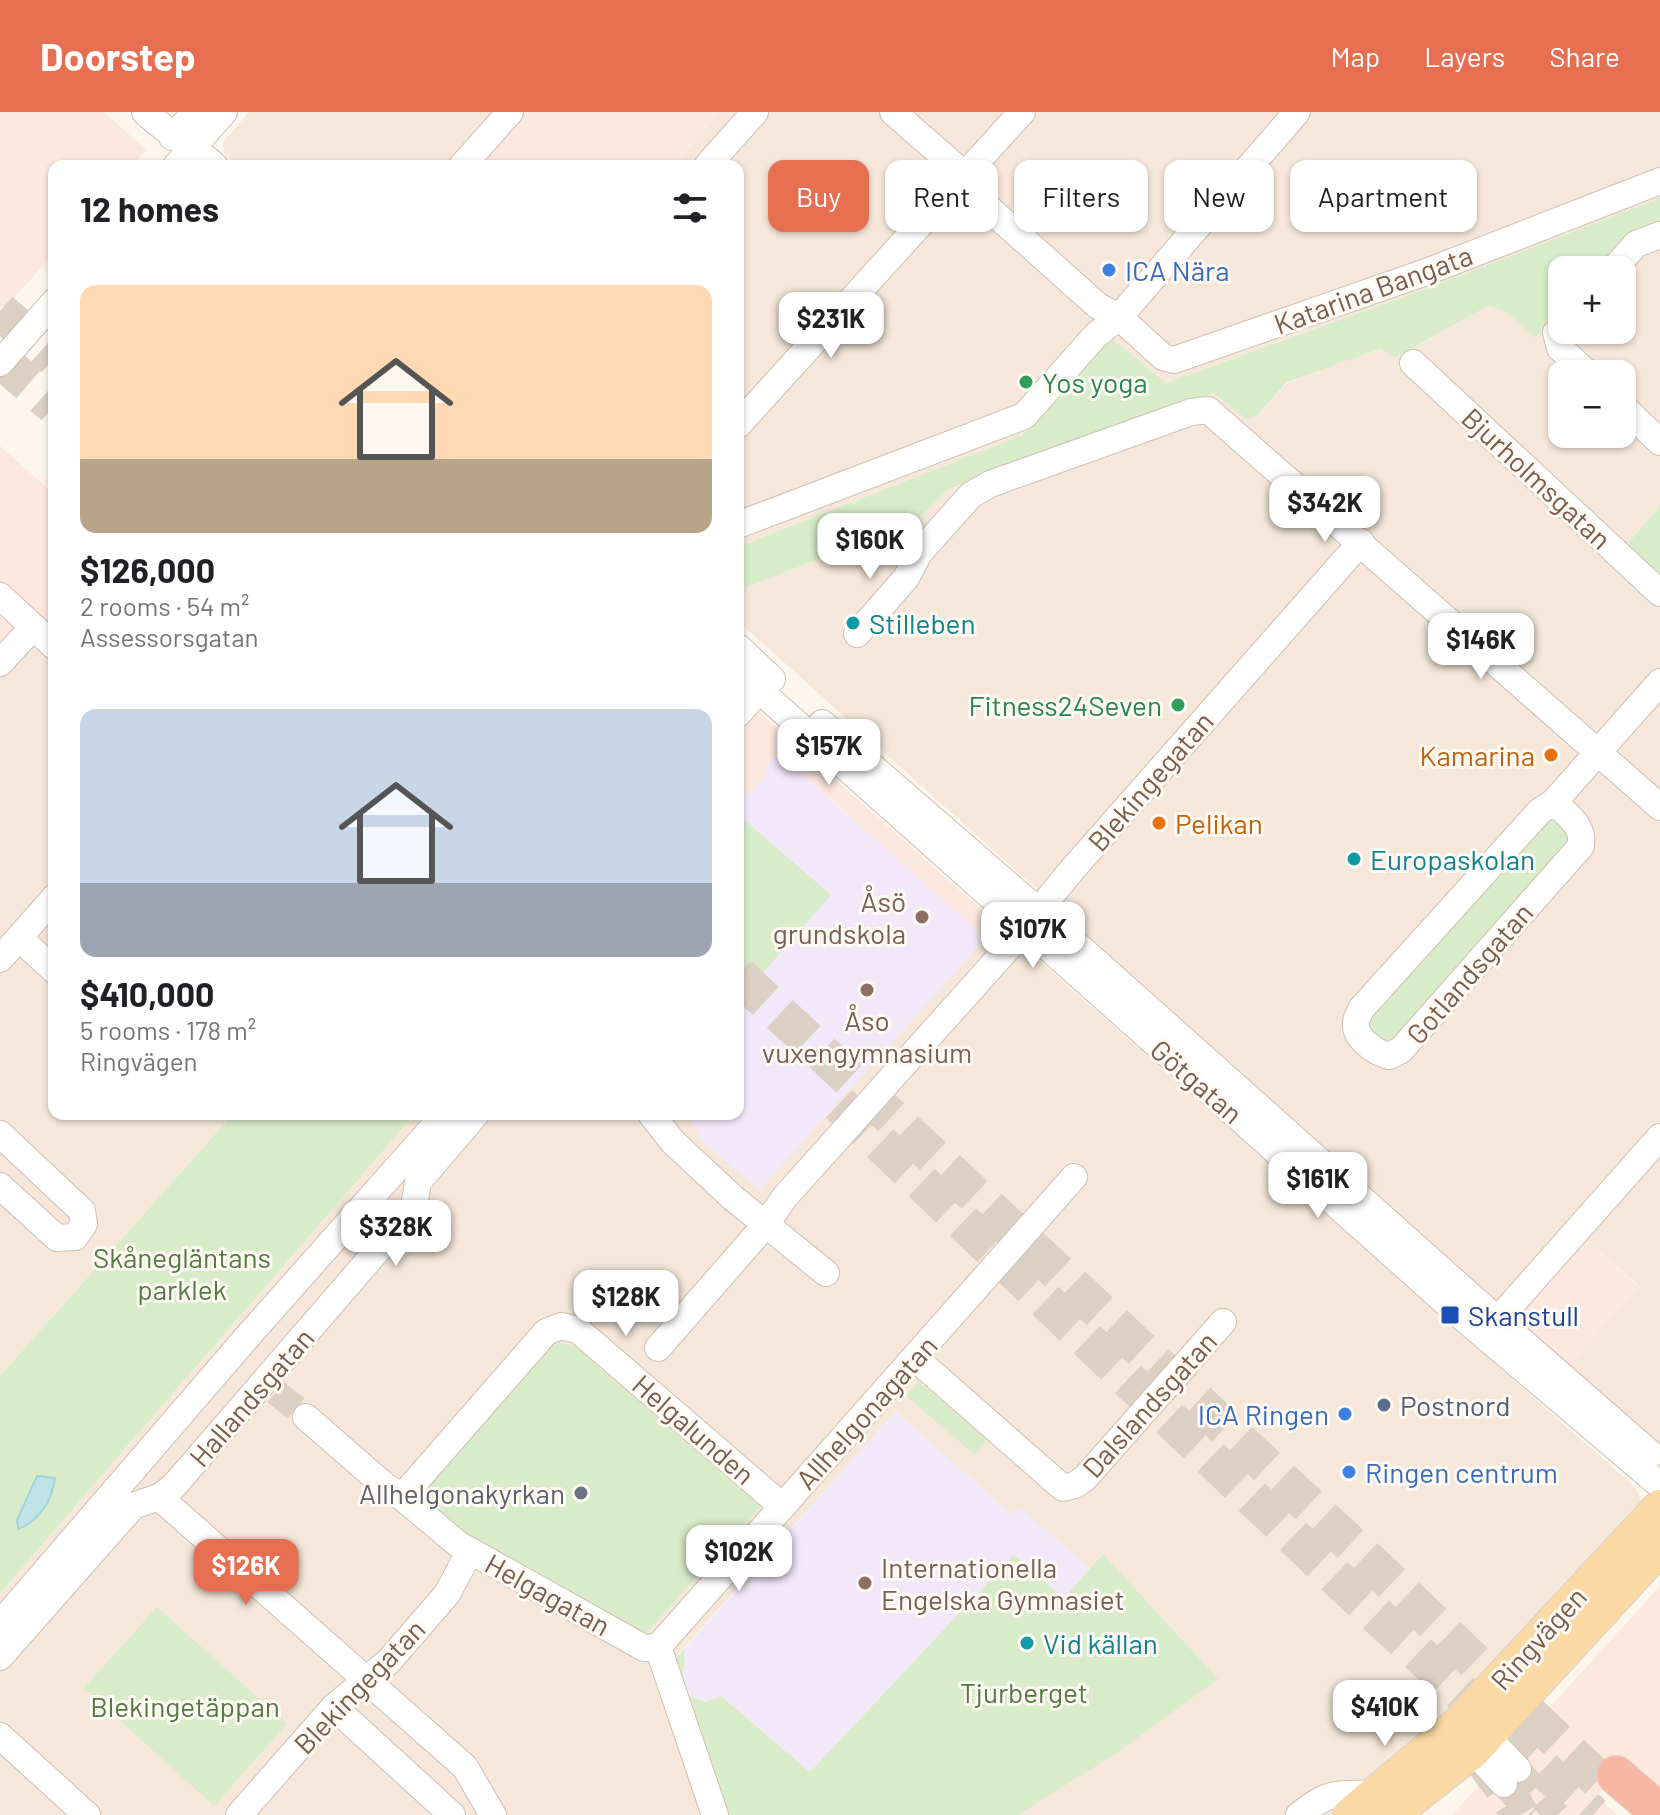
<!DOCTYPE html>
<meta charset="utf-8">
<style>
:root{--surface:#fff;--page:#f2f2f2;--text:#202124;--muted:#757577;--accent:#e76f51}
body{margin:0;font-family:Barlow,sans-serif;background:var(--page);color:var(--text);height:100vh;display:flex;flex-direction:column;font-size:30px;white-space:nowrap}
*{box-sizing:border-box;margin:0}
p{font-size:26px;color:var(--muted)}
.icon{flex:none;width:44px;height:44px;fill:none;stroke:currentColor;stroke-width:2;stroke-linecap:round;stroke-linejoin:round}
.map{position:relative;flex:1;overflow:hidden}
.sheet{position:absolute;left:48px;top:48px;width:696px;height:960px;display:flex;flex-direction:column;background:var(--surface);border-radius:16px;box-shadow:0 2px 6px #0004}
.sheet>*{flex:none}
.hud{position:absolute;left:768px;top:48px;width:760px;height:72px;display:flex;gap:16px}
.fabs{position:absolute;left:1548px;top:144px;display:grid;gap:16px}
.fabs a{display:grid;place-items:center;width:88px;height:88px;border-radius:16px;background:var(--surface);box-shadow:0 2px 6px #0004;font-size:40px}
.price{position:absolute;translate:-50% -68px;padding:0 18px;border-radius:16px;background:#fff;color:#222;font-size:26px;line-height:52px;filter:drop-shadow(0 2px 4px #0008)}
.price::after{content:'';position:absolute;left:50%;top:48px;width:24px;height:18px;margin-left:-12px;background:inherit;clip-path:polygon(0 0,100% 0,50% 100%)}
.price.current{background:var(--accent);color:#fff}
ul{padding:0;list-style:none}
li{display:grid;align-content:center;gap:16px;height:424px;padding:0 32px}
li span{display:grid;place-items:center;height:248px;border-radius:16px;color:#555}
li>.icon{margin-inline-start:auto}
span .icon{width:144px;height:144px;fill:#fffc;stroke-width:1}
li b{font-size:34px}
h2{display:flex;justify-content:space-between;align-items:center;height:96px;padding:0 32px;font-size:34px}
.pill{padding:0 28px;border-radius:16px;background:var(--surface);box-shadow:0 2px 6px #0004;font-size:28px;line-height:72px}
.pill.current{background:var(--accent);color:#fff}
header{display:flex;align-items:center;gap:48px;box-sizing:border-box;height:112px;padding:0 40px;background:var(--accent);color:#fff}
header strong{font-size:38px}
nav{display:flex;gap:44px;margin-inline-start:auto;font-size:28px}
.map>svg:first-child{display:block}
.residential{fill:#f5e8da;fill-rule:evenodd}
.commercial{fill:#fde8e0}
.education{fill:#f3e8fa}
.green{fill:#d8ecc9}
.water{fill:#bfe3e8;stroke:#a5d3da;stroke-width:2}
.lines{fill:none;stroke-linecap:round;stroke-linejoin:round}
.minor-tunnel{stroke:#dcd0c4;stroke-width:26;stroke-dasharray:26 13;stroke-linecap:butt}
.highway-tunnel{stroke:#dcd0c4;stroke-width:38;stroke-dasharray:38 19;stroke-linecap:butt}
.minor-casing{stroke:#d1beb0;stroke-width:28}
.major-casing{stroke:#dad1cd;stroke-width:36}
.highway-casing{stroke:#dad1cd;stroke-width:40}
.minor{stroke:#fff;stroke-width:26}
.major{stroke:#fbd9a5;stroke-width:34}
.highway{stroke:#f7b7a3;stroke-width:38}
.shop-dot{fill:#3f7fe0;stroke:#fffaf3;stroke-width:3}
.leisure-dot{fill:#2e9e5b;stroke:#fffaf3;stroke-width:3}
.culture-dot{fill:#0f9aa8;stroke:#fffaf3;stroke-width:3}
.food-dot{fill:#e8710a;stroke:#fffaf3;stroke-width:3}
.education-dot{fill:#8d6e63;stroke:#fffaf3;stroke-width:3}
.transit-dot{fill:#1a4fb4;stroke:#fffaf3;stroke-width:3}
.service-dot{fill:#5c6f8a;stroke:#fffaf3;stroke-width:3}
.worship-dot{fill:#6b7280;stroke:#fffaf3;stroke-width:3}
.labels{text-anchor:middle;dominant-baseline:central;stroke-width:6;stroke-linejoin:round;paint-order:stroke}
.shop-label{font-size:28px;fill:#366cbe;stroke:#fffaf3;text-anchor:start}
.street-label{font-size:28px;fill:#7a5c4d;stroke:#fffaf3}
.leisure-label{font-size:28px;fill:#27864d;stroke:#fffaf3;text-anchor:start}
.culture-label{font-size:28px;fill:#0d838f;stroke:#fffaf3;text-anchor:start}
.food-label{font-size:28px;fill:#c56008;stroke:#fffaf3;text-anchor:end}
.education-label{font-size:28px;fill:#785e54;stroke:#fffaf3;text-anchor:end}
.park-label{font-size:28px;fill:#537a41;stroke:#fffaf3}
.transit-label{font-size:28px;fill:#164399;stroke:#fffaf3;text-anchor:start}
.service-label{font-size:28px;fill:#4e5e75;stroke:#fffaf3;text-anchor:start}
.worship-label{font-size:28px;fill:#5b616d;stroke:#fffaf3;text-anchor:end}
</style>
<header>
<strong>Doorstep</strong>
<nav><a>Map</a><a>Layers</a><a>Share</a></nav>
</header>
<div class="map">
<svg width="1660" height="1703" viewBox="0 0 1660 1703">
<rect width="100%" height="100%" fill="#fdf6ec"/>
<!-- residential -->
<g class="residential">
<polygon points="249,0 508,0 460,54 239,54 224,41 223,30"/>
<polygon points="721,0 1660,0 1660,86 1436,173 1166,271 1111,227 1023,323 738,435 738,54 672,54"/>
<path d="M 1660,110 L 1660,1335 L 1568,1253 L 1640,1174 L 1577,1121 L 1507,1200 L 738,509 L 738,464 L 747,475 L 916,409 L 947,378 L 1213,281 L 1260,302 L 1286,272 L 1381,235 L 1395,246 L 1488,194 L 1507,200 L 1535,226 L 1562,196 L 1562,218 L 1622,218 L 1622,158 L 1595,158 L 1624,124 ZM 1562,262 L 1622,262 L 1622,322 L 1562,322 Z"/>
<polygon points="33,517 54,536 54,1002 233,1002 0,1264 0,555"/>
<path d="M 998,812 L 1635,1375 L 1641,1388 L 1639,1401 L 1458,1596 L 1338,1703 L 1018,1703 L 1149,1617 L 1103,1442 L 1090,1457 L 1019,1396 L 1012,1403 L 896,1300 L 670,1551 L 720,1703 L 0,1703 L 0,1481 L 415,1002 L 682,1002 L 702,1019 L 697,1024 L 759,1077 ZM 559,1231 L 575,1234 L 760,1395 Z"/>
</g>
<!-- commercial -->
<g class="commercial">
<polygon points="0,0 104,0 146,38 132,54 54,54 54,141 6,195 0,194"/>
<polygon points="508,0 721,0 672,54 460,54"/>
<polygon points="0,334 54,382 54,536 33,517 0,555"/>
<polygon points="738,581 998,812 986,826 779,641 764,657 768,661 749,682 738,674"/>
<polygon points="1577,1121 1640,1175 1568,1253 1507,1200"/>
<polygon points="1660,1474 1660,1691 1622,1657 1597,1684 1617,1703 1452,1703"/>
</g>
<!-- education -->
<g class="education">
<polygon points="778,641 986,826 759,1078 697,1024 701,1019 682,1002 738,1002 738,674 749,682 768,661 764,657"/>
<polygon points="896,1300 1012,1403 1019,1395 1090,1457 1064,1486 1014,1444 810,1660 721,1584 705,1590 688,1583 681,1566 685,1553 684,1537"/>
</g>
<!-- green -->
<g class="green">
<polygon points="1660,86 1660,110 1624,124 1595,158 1562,158 1562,196 1535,226 1507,200 1488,194 1394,246 1381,236 1286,271 1259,302 1248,308 1213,281 947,378 916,409 747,475 738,464 738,435 1023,323 1111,226 1166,271 1436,173"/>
<polygon points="1660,394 1660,465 1626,434"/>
<polygon points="738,702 831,783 738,889"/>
<polygon points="1554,709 1573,726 1402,929 1386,932 1369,915 1371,899 1539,712"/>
<polygon points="233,1002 415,1002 0,1481 0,1264"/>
<path d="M 559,1231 L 575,1234 L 761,1395 L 645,1522 C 603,1501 438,1428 431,1383 C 430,1372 436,1363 441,1354 L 540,1240 Z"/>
<polygon points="918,1269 988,1328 975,1343 906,1284"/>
<polygon points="1103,1442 1218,1567 1115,1642 1018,1703 720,1703 670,1552 684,1537 685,1553 681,1566 688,1583 705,1590 721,1584 810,1660 1014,1443 1064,1486"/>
<polygon points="157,1495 287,1612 214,1694 84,1576"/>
</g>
<!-- water -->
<path class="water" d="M 37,1364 L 55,1366 C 52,1388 40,1409 18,1417 L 17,1408 Z"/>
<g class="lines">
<!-- minor-tunnel -->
<g class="minor-tunnel">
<polyline points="276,1280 306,1305"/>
<polyline points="1518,1657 1557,1703"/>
<polyline points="1504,1672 1531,1703"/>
</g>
<!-- highway-tunnel -->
<g class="highway-tunnel">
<polyline points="0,199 54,246"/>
<polyline points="0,247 54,294"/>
<polyline points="738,863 1372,1452 1606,1675"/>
<polyline points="839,992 1341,1470 1593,1703"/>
<polyline points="1480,1644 1508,1682 1520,1703"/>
</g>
<defs>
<g id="minor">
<path d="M 145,0 C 167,21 193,34 215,54"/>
<polyline points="893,0 965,63 975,84 1098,194 1119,205 1163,245 1174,248 1429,159 1660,69"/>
<polyline points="172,25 196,0"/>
<polyline points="176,54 224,0"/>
<polyline points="462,54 510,0"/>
<polyline points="707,54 755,0"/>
<polyline points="1613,158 1636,132 1660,123"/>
<polyline points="1562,215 1556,221 1560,236 1588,262"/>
<polyline points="0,251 54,190"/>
<polyline points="1413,251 1660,481"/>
<polyline points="1622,294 1660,330"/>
<polyline points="738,313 1022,0"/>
<polyline points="738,413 1024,304 1096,223 1119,205 1297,0"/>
<polyline points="0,484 54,534"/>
<polyline points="857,522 906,466 919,441 971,383 990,372 1191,300 1208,298 1660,695"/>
<polyline points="738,535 772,567"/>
<polyline points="0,551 33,515"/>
<polyline points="738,559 1461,1204 1660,1373"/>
<polyline points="738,602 759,578"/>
<polyline points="822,611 1074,830 1484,1196 1651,1342"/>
<path d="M 1554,690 C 1568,704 1584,713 1581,734 L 1401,938 L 1389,944 C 1376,941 1354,926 1356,911 C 1356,906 1359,902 1361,897 L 1540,699 Z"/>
<polyline points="1554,690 1660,570"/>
<polyline points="19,826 54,858"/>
<polyline points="0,847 54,786"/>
<polyline points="651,1002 673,1030 733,1086 826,1161"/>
<polyline points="0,1022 82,1099 84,1112 75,1125 57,1126 0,1074"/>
<polyline points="1486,1221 1660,1025"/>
<polyline points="658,1236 767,1111 784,1086 1008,836 1071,759 1361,430"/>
<polyline points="915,1246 1063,1376 1075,1373 1085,1366 1223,1210"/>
<polyline points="306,1305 385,1374 402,1385 458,1432 644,1536 658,1535"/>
<polyline points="159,1385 465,1655 493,1703"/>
<polyline points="402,1385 546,1220 561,1214 578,1218 782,1394"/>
<polyline points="0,1512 248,1224 445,1002"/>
<polyline points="658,1535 1074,1065"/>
<polyline points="658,1535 715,1703"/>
<polyline points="0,1545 133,1394 159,1385 173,1375 414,1096 418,1070 476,1002"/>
<polyline points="334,1595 452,1703"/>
<polyline points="1472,1619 1487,1625 1518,1657"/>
<polyline points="1463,1622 1473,1639 1504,1672"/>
<polyline points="0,1624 87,1703"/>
<polyline points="239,1703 334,1595 389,1549 447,1482 470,1439"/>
<path d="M 1299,1703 C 1330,1678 1337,1682 1375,1682"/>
</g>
<g id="major">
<polyline points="1350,1703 1458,1612 1660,1395"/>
<polyline points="1392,1703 1473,1639 1660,1436"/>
</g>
<polyline id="highway" points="1616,1663 1660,1701"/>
</defs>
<!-- minor casing -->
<use href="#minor" class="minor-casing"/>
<!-- major casing -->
<use href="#major" class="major-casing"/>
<!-- highway casing -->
<use href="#highway" class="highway-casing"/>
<!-- minor -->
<use href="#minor" class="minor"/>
<!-- major -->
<use href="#major" class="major"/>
<!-- highway -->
<use href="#highway" class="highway"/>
</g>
<!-- markers -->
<g class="shop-dot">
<circle cx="1109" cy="158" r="8"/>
<circle cx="1345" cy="1302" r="8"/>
<circle cx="1349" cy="1360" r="8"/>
</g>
<g class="leisure-dot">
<circle cx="1026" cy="270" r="8"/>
<circle cx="1178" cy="593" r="8"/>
</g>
<g class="culture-dot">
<circle cx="853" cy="511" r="8"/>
<circle cx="1354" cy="747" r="8"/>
<circle cx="1027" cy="1531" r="8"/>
</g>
<g class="food-dot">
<circle cx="1551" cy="643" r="8"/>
<circle cx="1159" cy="711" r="8"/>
</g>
<g class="education-dot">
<circle cx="922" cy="805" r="8"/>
<circle cx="867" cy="878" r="8"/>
<circle cx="865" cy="1471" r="8"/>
</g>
<rect class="transit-dot" x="1440" y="1193" width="20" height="20" rx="4"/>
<circle class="service-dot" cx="1384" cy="1293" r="8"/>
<circle class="worship-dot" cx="581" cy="1381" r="8"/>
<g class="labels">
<!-- shop labels -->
<g class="shop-label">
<text x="1125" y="158">ICA Nära</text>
<text x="1329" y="1302" text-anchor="end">ICA Ringen</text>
<text x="1365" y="1360">Ringen centrum</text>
</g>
<!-- street labels -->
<g class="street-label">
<text transform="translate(1373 177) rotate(-20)">Katarina Bangata</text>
<text transform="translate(1537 366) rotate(43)">Bjurholmsgatan</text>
<text transform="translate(1150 669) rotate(-49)">Blekingegatan</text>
<text transform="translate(1469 861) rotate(-49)">Gotlandsgatan</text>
<text transform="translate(1197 969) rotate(41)">Götgatan</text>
<text transform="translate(251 1285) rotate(-49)">Hallandsgatan</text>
<text transform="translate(1149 1292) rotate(-48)">Dalslandsgatan</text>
<text transform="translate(866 1300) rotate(-48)">Allhelgonagatan</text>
<text transform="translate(694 1317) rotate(41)">Helgalunden</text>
<text transform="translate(548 1482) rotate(29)">Helgagatan</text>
<text transform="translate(1538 1526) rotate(-48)">Ringvägen</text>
<text transform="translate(359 1574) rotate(-46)">Blekingegatan</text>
</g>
<!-- leisure labels -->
<g class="leisure-label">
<text x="1042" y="270">Yos yoga</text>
<text x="1162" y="593" text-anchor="end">Fitness24Seven</text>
</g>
<!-- culture labels -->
<g class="culture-label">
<text x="869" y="511">Stilleben</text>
<text x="1370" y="747">Europaskolan</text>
<text x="1043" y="1531">Vid källan</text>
</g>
<!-- food labels -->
<g class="food-label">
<text x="1535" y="643">Kamarina</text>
<text x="1175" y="711" text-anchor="start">Pelikan</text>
</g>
<!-- education labels -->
<g class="education-label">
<text x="906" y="789">Åsö<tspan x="906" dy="32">grundskola</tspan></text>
<text x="867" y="908" text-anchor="middle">Åso<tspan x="867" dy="32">vuxengymnasium</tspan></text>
<text x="881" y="1455" text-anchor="start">Internationella<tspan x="881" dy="32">Engelska Gymnasiet</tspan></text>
</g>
<!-- park labels -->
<g class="park-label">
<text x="182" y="1145">Skånegläntans<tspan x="182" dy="32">parklek</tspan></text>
<text x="1024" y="1580">Tjurberget</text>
<text x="185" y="1594">Blekingetäppan</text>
</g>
<!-- transit labels -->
<g class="transit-label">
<text x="1468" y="1203">Skanstull</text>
</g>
<!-- service labels -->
<g class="service-label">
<text x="1400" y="1293">Postnord</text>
</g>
<!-- worship labels -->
<g class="worship-label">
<text x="565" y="1381">Allhelgonakyrkan</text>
</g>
</g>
</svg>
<div class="fabs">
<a>+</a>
<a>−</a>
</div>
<b class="price" style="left:831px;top:248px">$231K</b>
<b class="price" style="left:1325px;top:432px">$342K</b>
<b class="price" style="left:870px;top:469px">$160K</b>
<b class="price" style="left:1481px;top:569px">$146K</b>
<b class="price" style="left:829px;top:675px">$157K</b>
<b class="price" style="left:1033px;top:858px">$107K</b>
<b class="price" style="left:1318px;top:1108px">$161K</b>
<b class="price" style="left:396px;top:1156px">$328K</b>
<b class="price" style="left:626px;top:1226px">$128K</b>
<b class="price" style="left:739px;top:1481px">$102K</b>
<b class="price current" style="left:246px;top:1495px">$126K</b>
<b class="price" style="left:1385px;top:1636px">$410K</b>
<div class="hud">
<a class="pill current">Buy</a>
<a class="pill">Rent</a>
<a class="pill">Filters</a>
<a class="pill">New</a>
<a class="pill">Apartment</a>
</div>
<section class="sheet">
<h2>12 homes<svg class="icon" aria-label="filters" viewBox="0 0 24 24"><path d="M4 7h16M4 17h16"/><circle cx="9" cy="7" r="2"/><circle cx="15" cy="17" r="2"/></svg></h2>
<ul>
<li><span style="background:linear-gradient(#ffd9b3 70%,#b9a48a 0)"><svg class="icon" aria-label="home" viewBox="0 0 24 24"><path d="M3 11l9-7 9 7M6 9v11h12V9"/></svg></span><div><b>$126,000</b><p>2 rooms · 54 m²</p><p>Assessorsgatan</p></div></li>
<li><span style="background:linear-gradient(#c9d6e8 70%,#9aa5b1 0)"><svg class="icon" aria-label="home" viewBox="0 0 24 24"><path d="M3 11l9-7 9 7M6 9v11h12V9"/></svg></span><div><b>$410,000</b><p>5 rooms · 178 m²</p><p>Ringvägen</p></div></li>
</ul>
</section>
</div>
